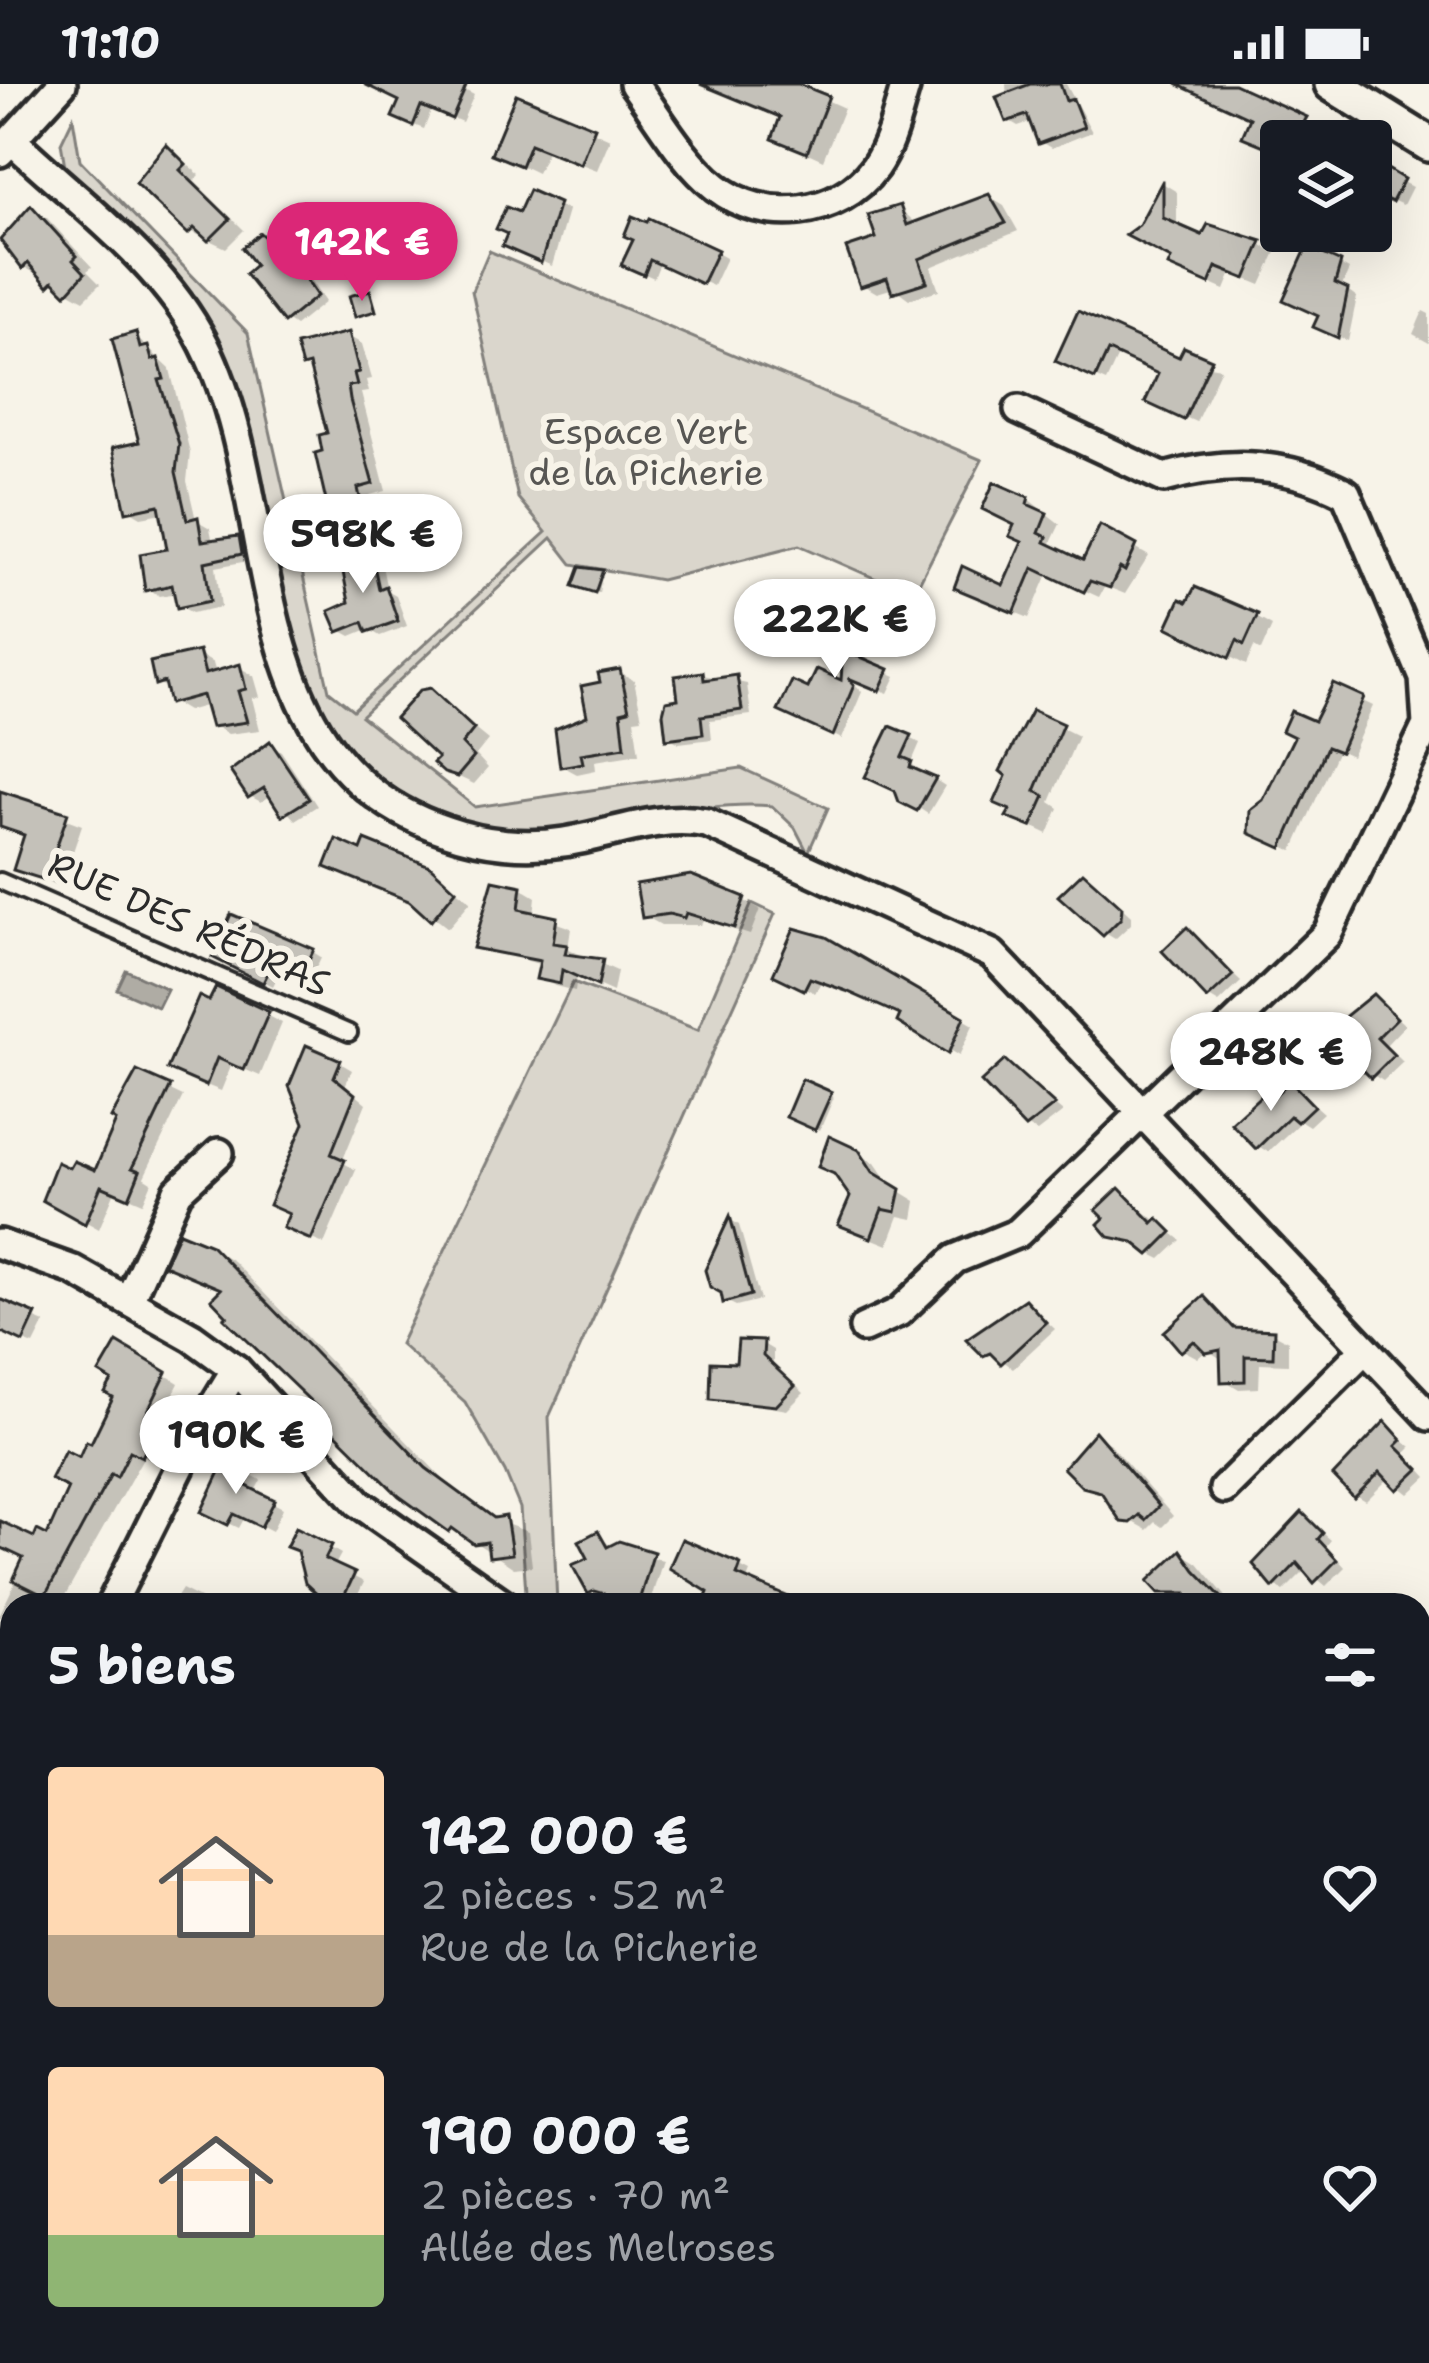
<!DOCTYPE html>
<html lang="fr">
<meta charset="utf-8">
<style>
:root{--surface:#171b24;--page:#20242c;--text:#f1f3f6;--muted:#9ea1a6;--accent:#db2777}
body{margin:0;font-family:"Shantell Sans",sans-serif;background:var(--page);color:var(--text);height:100vh;display:flex;flex-direction:column;font-size:45px;white-space:nowrap}
*{box-sizing:border-box;margin:0}
p{font-size:39px;color:var(--muted)}
.icon{flex:none;width:66px;height:66px;fill:none;stroke:currentColor;stroke-width:2;stroke-linecap:round;stroke-linejoin:round}
.map{position:relative;flex:1;overflow:hidden}
.side{position:absolute;left:0px;top:1509px;width:1431px;height:771px;display:flex;flex-direction:column;background:var(--surface);border-radius:36px 36px 0 0;box-shadow:0 12px 48px #0002}
.side>*{flex:none}
.controls{position:absolute;left:1260px;top:36px;display:grid;gap:24px}
.controls a{display:grid;place-items:center;width:132px;height:132px;border-radius:12px;background:var(--surface);box-shadow:0 12px 48px #0002;font-size:60px}
.price{position:absolute;translate:-50% -102px;padding:0 27px;border-radius:42px;background:#fff;color:#222;font-size:39px;line-height:78px;filter:drop-shadow(0 3px 6px #0008)}
.price::after{content:'';position:absolute;left:50%;top:72px;width:36px;height:27px;margin-left:-18px;background:inherit;clip-path:polygon(0 0,100% 0,50% 100%)}
.price.selected{background:var(--accent);color:#fff}
ul{padding:0;list-style:none}
li{display:flex;align-items:center;gap:36px;height:300px;padding:0 48px}
li span{display:grid;place-items:center;flex:none;width:336px;height:240px;border-radius:12px;color:#555}
li>.icon{margin-inline-start:auto}
span .icon{width:144px;height:144px;fill:#fffc;stroke-width:1}
li b{font-size:51px}
h2{display:flex;justify-content:space-between;align-items:center;height:144px;padding:0 48px;font-size:51px}
.status{display:flex;justify-content:space-between;align-items:center;height:84px;padding:0 60px;background:var(--surface);direction:ltr}
.status svg{height:33px;fill:currentColor}
.map>svg:first-child{display:block}
.green{fill:#dad6cc;stroke:#82807c;stroke-width:3}
.water{fill:#afaca4;stroke:#7a7874;stroke-width:3}
.shadow{fill:#0003}
.building{fill:#c4c1b9;stroke:#2b2b2b;stroke-width:3}
.lines{fill:none;stroke-linecap:round;stroke-linejoin:round}
.service-casing{stroke:#2b2b2b;stroke-width:22}
.minor-casing{stroke:#2b2b2b;stroke-width:36}
.tertiary-casing{stroke:#2b2b2b;stroke-width:42}
.service{stroke:#f7f3e8;stroke-width:14}
.minor{stroke:#f7f3e8;stroke-width:27}
.tertiary{stroke:#f7f3e8;stroke-width:33}
.labels{text-anchor:middle;dominant-baseline:central;stroke-width:12;stroke-linejoin:round;paint-order:stroke}
.park-label{font-size:36px;fill:#575653;stroke:#f7f3e8}
.street-label{font-size:36px;fill:#2b2b2b;stroke:#f7f3e8}
</style>
<div class="status"><b>11:10</b><svg viewBox="0 0 49 12"><path d="M0 12V9h3v3zM5 12V6h3v6zM10 12V3h3v9zM15 12V0h3v12zM26 1h20v11H26zM47 4h2v5h-2z"/></svg></div>
<div class="map">
<svg width="1429" height="2279" viewBox="0 0 1429 2279">
<rect width="100%" height="100%" fill="#f7f3e8"/>
<filter id="ink" filterUnits="userSpaceOnUse"><feTurbulence type="fractalNoise" baseFrequency=".00833" numOctaves="2"/><feDisplacementMap in="SourceGraphic" scale="24" xChannelSelector="R" yChannelSelector="G"/><feConvolveMatrix kernelMatrix="1 2 1 2 8 2 1 2 1" color-interpolation-filters="sRGB"/></filter>
<g filter="url(#ink)">
<!-- green -->
<g class="green">
<path d="M 73,34 L 80,76 L 248,249 L 329,607 L 353,626 L 546,448 L 518,414 L 472,207 L 489,167 L 982,376 L 913,511 L 799,461 L 661,496 L 572,480 L 552,454 L 361,632 L 475,723 L 741,684 L 828,724 L 808,769 L 795,744 L 772,722 C 688,715 610,750 528,746 C 344,738 309,617 271,465 C 256,403 240,341 227,278 L 214,251 L 65,82 L 61,59 Z"/>
<polygon points="752,819 775,830 549,1333 557,1521 526,1508 520,1424 505,1388 465,1318 400,1260 573,898 698,946"/>
</g>
<!-- water -->
<polygon class="water" points="126,886 167,905 158,923 117,905"/>
<!-- shadow -->
<g class="shadow">
<polygon points="410,0 453,0 474,11 462,38 432,25 424,45 406,38"/>
<polygon points="741,0 791,0 844,24 823,76 775,54 783,34 735,13"/>
<polygon points="1006,0 1066,0 1092,48 1051,64 1041,58 1030,38 1018,42 1008,36"/>
<polygon points="518,14 610,55 597,86 547,67 537,89 495,69"/>
<polygon points="167,64 200,91 194,97 244,146 226,164 190,147"/>
<polygon points="1371,82 1412,103 1403,121 1371,107"/>
<polygon points="1164,100 1177,108 1177,144 1204,155 1244,153 1276,168 1261,201 1232,189 1225,206 1186,189 1141,143"/>
<polygon points="989,113 1004,122 1018,147 931,183 939,206 909,215 894,204 877,209 863,201 899,124 917,140"/>
<polygon points="557,121 568,127 552,182 516,166 510,150 521,132"/>
<polygon points="31,125 47,134 92,183 87,187 100,200 84,216 24,183 2,154"/>
<polygon points="636,156 717,169 726,174 713,202 660,179 654,194 634,185"/>
<polygon points="270,158 307,191 325,218 295,242 286,236"/>
<polygon points="1340,181 1349,186 1342,202 1357,213 1348,257 1317,242"/>
<polygon points="1423,227 1429,230 1429,259 1413,250"/>
<polygon points="1079,231 1180,277 1221,284 1196,338 1155,320 1162,290 1119,270 1106,298 1069,282"/>
<polygon points="135,252 170,285 190,369 187,397 196,436 210,444 213,459 238,455 251,462 253,476 216,483 221,523 192,529 180,522 177,509 160,512 148,505 171,467 163,429 141,433 129,426 142,360"/>
<polygon points="348,252 362,260 372,295 366,296 369,308 361,309 386,407 370,411 375,430 345,436 331,428 326,369 330,352 313,286 305,281"/>
<polygon points="1028,415 1060,440 1051,459 1058,467 1085,480 1101,445 1149,472 1125,510 1105,502 1099,513 1048,490 1029,534 972,511 1005,505 1026,458 1013,450"/>
<polygon points="370,471 381,477 387,506 396,511 407,542 380,552 368,545 351,552 340,546"/>
<polygon points="602,489 599,509 580,503"/>
<polygon points="1256,533 1272,542 1261,567 1254,563 1246,581 1187,551"/>
<polygon points="872,538 880,542 865,578 896,592 888,609 849,593 862,608 842,655 790,631 810,608 844,600"/>
<polygon points="198,570 213,579 216,590 239,583 254,592 260,613 252,614 260,646 228,650 213,641 208,621 187,627 172,618 169,605 158,599"/>
<polygon points="619,588 634,596 642,634 634,635 639,670 595,677 596,686 577,690 562,682 603,601"/>
<polygon points="703,591 747,600 751,631 710,636 712,655 679,659 669,653 681,618"/>
<polygon points="1334,603 1373,622 1351,672 1338,666 1293,767 1263,753 1266,718"/>
<polygon points="429,608 488,656 476,671 488,684 474,700 446,687"/>
<polygon points="1034,630 1078,652 1050,718 1059,724 1048,750 1010,732"/>
<polygon points="910,654 920,659 911,680 945,702 928,730 878,698"/>
<polygon points="270,661 281,667 317,722 295,736 272,711 261,718 250,712"/>
<polygon points="0,710 82,741 61,803 16,784 27,753 0,744"/>
<polygon points="363,769 428,785 471,817 448,844 417,820 345,791"/>
<polygon points="1094,798 1131,832 1131,840 1115,855 1105,849"/>
<polygon points="521,804 536,813 534,831 571,844 568,865 617,887 613,908 577,892 575,907 555,902 540,894 542,881 477,862"/>
<polygon points="743,816 760,825 750,851 703,836 701,841 661,841 645,832"/>
<polygon points="1187,847 1241,898 1219,919 1209,913"/>
<polygon points="825,856 973,941 959,972 901,937 903,931 859,911 821,898 815,909 787,895"/>
<polygon points="313,868 321,873 310,898 281,886 273,902 216,872"/>
<polygon points="1374,913 1405,941 1386,961 1403,978 1383,997 1373,991"/>
<polygon points="267,931 282,939 260,992 232,980 221,1007 186,993"/>
<polygon points="340,979 352,986 345,1002 366,1019 342,1078 356,1086 324,1160 299,1150 292,1130 273,1120"/>
<polygon points="1005,980 1063,1028 1037,1048 1026,1042"/>
<polygon points="138,991 183,1012 144,1093 152,1098 143,1119 115,1107 99,1145 45,1115 96,1090"/>
<polygon points="804,999 834,1013 820,1046 790,1031"/>
<polygon points="1291,1001 1323,1029 1309,1042 1301,1037 1268,1068 1258,1062 1276,1014"/>
<polygon points="857,1069 875,1079 890,1101 916,1117 913,1135 899,1132 888,1161 858,1149 853,1113"/>
<polygon points="1119,1108 1181,1156 1161,1175 1111,1150"/>
<polygon points="731,1136 739,1141 760,1216 736,1222 726,1217 708,1186"/>
<polygon points="209,1163 233,1177 448,1400 498,1437 528,1448 532,1482 514,1484 401,1409 224,1207 168,1180"/>
<polygon points="1204,1216 1241,1248 1273,1249 1288,1257 1288,1280 1260,1279 1259,1304 1239,1305 1224,1296 1223,1276 1207,1266 1198,1274 1183,1266"/>
<polygon points="1025,1218 1055,1245 1013,1284 971,1255"/>
<polygon points="0,1220 45,1239 34,1261 0,1248"/>
<polygon points="763,1260 773,1266 773,1281 804,1309 787,1326 713,1313"/>
<polygon points="119,1263 179,1299 157,1344 170,1352 157,1378 144,1372 60,1521 12,1521 12,1604 0,1598 0,1530 27,1474 0,1460 0,1454 49,1455 117,1313"/>
<polygon points="1386,1341 1411,1363 1405,1369 1427,1393 1409,1410 1389,1394 1366,1417 1356,1411"/>
<polygon points="1095,1351 1110,1360 1173,1432 1162,1443 1155,1438 1147,1446 1118,1430 1109,1413 1084,1401"/>
<polygon points="228,1379 261,1396 254,1409 283,1424 272,1447 245,1433 239,1444 214,1432"/>
<polygon points="1303,1432 1331,1456 1326,1462 1345,1483 1326,1502 1306,1485 1284,1507 1275,1501"/>
<polygon points="598,1450 612,1464 663,1476 649,1521 590,1508"/>
<polygon points="331,1464 341,1470 334,1483 364,1498 353,1521 332,1516 308,1498"/>
<polygon points="1182,1469 1198,1479 1233,1521 1189,1521 1161,1506"/>
<polygon points="740,1483 750,1488 746,1498 793,1521 706,1521"/>
<polygon points="182,1505 214,1521 172,1521"/>
<polygon points="1429,1757 1429,1816 1419,1825 1419,1765"/>
<polygon points="0,1817 12,1822 12,1866 0,1860"/>
<polygon points="0,2074 12,2081 12,2118 0,2114"/>
<polygon points="1419,2210 1429,2213 1427,2279 1387,2279 1390,2268 1419,2268"/>
<polygon points="12,2262 12,2268 42,2268 64,2279 4,2279"/>
<polygon points="356,2268 441,2268 435,2279 360,2279 364,2272"/>
<rect x="648" y="2268" width="47" height="11"/>
</g>
<!-- building -->
<g class="building">
<polygon points="364,0 467,0 452,35 421,22 413,42 392,33 399,17"/>
<polygon points="700,0 799,0 829,12 807,69 772,55 780,33"/>
<polygon points="1030,0 1060,0 1066,17 1073,15 1084,43 1038,60 1027,31 1006,38 996,13"/>
<polygon points="1176,0 1234,0 1307,33 1303,40 1342,57 1281,57 1281,69 1242,53 1250,34"/>
<polygon points="516,10 595,43 580,80 530,60 521,82 491,70"/>
<polygon points="166,60 186,80 180,86 230,135 208,157 194,144 188,150 135,99"/>
<polygon points="1371,75 1404,95 1392,118 1371,109"/>
<polygon points="1163,96 1163,134 1202,151 1208,140 1262,157 1246,195 1216,183 1209,200 1168,182 1171,175 1125,151 1139,141"/>
<polygon points="529,106 559,119 541,179 502,162 507,150 496,145 506,123 519,128"/>
<polygon points="989,110 1006,139 919,175 927,198 892,209 887,194 860,203 846,164 876,154 868,131 900,121 907,141"/>
<polygon points="31,121 77,172 73,176 85,189 66,210 53,197 48,202 28,179 22,185 0,156"/>
<polygon points="632,132 647,138 649,134 718,166 702,200 650,176 644,191 621,181 633,156 624,152"/>
<polygon points="260,149 297,182 317,212 284,239 245,190 255,181 242,164"/>
<polygon points="1307,163 1341,178 1335,199 1348,205 1338,254 1313,243 1318,232 1283,216"/>
<polygon points="370,206 376,227 355,233 349,212"/>
<polygon points="1078,227 1179,273 1184,263 1212,275 1184,336 1145,318 1158,290 1108,267 1095,295 1055,277"/>
<polygon points="136,248 140,264 148,262 152,276 158,274 164,295 159,296 179,360 176,388 187,436 198,433 202,457 239,452 242,470 205,478 210,517 177,524 172,501 145,507 140,470 167,465 159,421 126,428 112,364 139,358 112,255"/>
<polygon points="349,248 359,288 354,289 357,301 348,302 350,316 373,400 358,404 362,423 329,430 315,369 322,367 319,351 327,349 309,281 302,283 296,261"/>
<polygon points="994,398 1029,413 1027,420 1047,429 1039,449 1047,453 1045,458 1083,476 1100,441 1137,461 1125,487 1120,484 1110,504 1090,497 1084,508 1033,484 1014,529 954,504 962,482 1003,501 1022,458 1009,452 1014,441 982,425"/>
<polygon points="371,468 379,505 386,502 398,537 367,548 363,538 338,548 329,527 349,518 340,473"/>
<polygon points="580,483 603,486 595,509 573,502"/>
<polygon points="1195,503 1258,530 1244,561 1237,556 1229,574 1167,543 1180,515 1187,518"/>
<polygon points="846,523 874,535 858,572 889,585 879,607 848,594 854,601 833,652 778,627 792,597 808,604 817,585 841,596"/>
<polygon points="199,567 205,590 240,580 246,605 238,607 247,638 211,643 202,611 169,620 164,598 155,601 150,578"/>
<polygon points="620,585 629,626 621,628 625,663 581,670 583,679 560,683 555,645 587,632 581,602 600,598 598,589"/>
<polygon points="703,588 704,596 737,591 742,626 701,632 703,650 666,655 663,629 666,617 678,615 675,592"/>
<polygon points="1333,599 1364,613 1340,668 1327,663 1282,764 1249,749 1250,726 1263,716 1294,653 1282,647 1291,627 1314,637"/>
<polygon points="430,604 474,645 462,660 474,673 457,693 444,689 433,679 438,674 395,634 420,606"/>
<polygon points="1032,626 1063,640 1035,707 1045,712 1031,743 1006,733 1010,726 994,719 1006,692 1000,687"/>
<polygon points="890,642 912,651 902,673 912,677 910,683 936,694 917,727 899,718 895,707 865,693"/>
<polygon points="270,657 309,715 282,732 264,704 248,714 230,687"/>
<polygon points="0,707 68,729 45,796 13,786 24,751 0,743"/>
<polygon points="336,755 361,766 365,756 430,782 456,806 431,837 409,817 325,783"/>
<polygon points="1083,788 1122,823 1121,834 1103,852 1058,812"/>
<polygon points="691,791 745,813 734,844 686,829 684,834 669,830 642,834 636,800"/>
<polygon points="493,796 522,802 519,825 557,833 553,859 567,861 565,870 603,875 598,902 562,886 560,900 536,895 540,877 473,864"/>
<polygon points="231,830 314,865 300,896 271,883 263,899 212,873"/>
<polygon points="1187,843 1233,891 1207,915 1162,867"/>
<polygon points="794,844 826,853 964,933 948,970 897,938 900,931 846,907 810,894 804,906 773,891"/>
<polygon points="216,903 269,928 244,986 217,974 206,1002 167,985 199,912 209,917"/>
<polygon points="1373,910 1397,934 1377,954 1394,971 1371,994 1326,948"/>
<polygon points="306,961 341,976 334,993 355,1010 331,1070 345,1076 311,1156 283,1144 289,1130 269,1121 304,1039 289,1002"/>
<polygon points="1005,976 1055,1021 1025,1044 981,998"/>
<polygon points="137,987 171,1002 132,1084 140,1087 129,1114 101,1102 85,1140 42,1116 57,1078 70,1084 74,1077 95,1086 116,1037 111,1034"/>
<polygon points="802,995 832,1008 815,1046 786,1033"/>
<polygon points="1290,997 1314,1022 1297,1038 1290,1032 1256,1065 1231,1039 1267,1006 1274,1012"/>
<polygon points="829,1052 859,1066 873,1088 901,1105 896,1128 882,1125 871,1154 838,1141 850,1113 834,1090 818,1083"/>
<polygon points="1119,1104 1153,1139 1158,1134 1172,1148 1149,1171 1133,1158 1109,1153 1098,1140 1104,1134 1096,1126"/>
<polygon points="730,1132 751,1211 723,1219 721,1209 710,1203 705,1186"/>
<polygon points="179,1148 211,1161 426,1384 494,1434 506,1432 512,1470 489,1473 487,1458 474,1460 452,1444 449,1448 399,1412 323,1337 327,1333 224,1234 227,1232 211,1215 221,1205 164,1181"/>
<polygon points="1204,1212 1234,1244 1274,1246 1273,1273 1245,1272 1245,1297 1221,1298 1220,1266 1206,1269 1194,1257 1181,1268 1164,1248"/>
<polygon points="0,1215 36,1230 23,1258 0,1247"/>
<polygon points="1025,1215 1046,1238 1001,1280 990,1269 983,1272 966,1255"/>
<polygon points="738,1256 764,1257 763,1272 795,1302 776,1322 710,1315 711,1278 736,1279"/>
<polygon points="117,1258 167,1288 144,1335 158,1342 142,1373 130,1367 117,1393 111,1390 45,1512 13,1496 23,1474 0,1463 0,1437 34,1453 37,1446 47,1451 68,1404 50,1395 65,1366 79,1373 86,1357 91,1359 113,1314 105,1309 112,1297 99,1289"/>
<polygon points="1385,1337 1402,1356 1396,1362 1419,1385 1397,1406 1380,1388 1354,1414 1333,1392"/>
<polygon points="1095,1347 1159,1422 1145,1436 1139,1431 1130,1439 1121,1438 1101,1408 1082,1403 1063,1384"/>
<polygon points="226,1375 252,1388 245,1401 275,1416 261,1443 234,1430 228,1441 201,1428"/>
<polygon points="1302,1428 1323,1449 1318,1455 1337,1476 1314,1499 1297,1479 1273,1504 1253,1480"/>
<polygon points="296,1443 332,1461 325,1475 355,1489 341,1519 319,1512 305,1499 297,1467 286,1463"/>
<polygon points="598,1447 607,1463 619,1457 654,1468 638,1520 594,1507 588,1510 572,1481 588,1474 579,1457"/>
<polygon points="682,1455 741,1480 737,1491 807,1521 703,1521 708,1508 669,1484"/>
<polygon points="1181,1466 1195,1486 1229,1521 1186,1521 1186,1509 1159,1509 1148,1497"/>
</g>
<g class="lines">
<defs>
<polyline id="service" points="0,797 349,949"/>
<g id="minor">
<path d="M 634,0 C 659,34 683,77 716,103 C 764,141 839,133 875,83 C 891,60 897,30 905,4"/>
<path d="M 12,56 C 78,119 162,177 204,260 C 287,425 230,675 447,747 C 484,760 526,764 564,758 C 612,751 659,729 707,739 L 992,870 L 1429,1332"/>
<polyline points="0,68 62,0"/>
<polyline points="0,1160 73,1186 192,1253 236,1285 359,1419 505,1521"/>
<polyline points="130,1214 178,1107 219,1069"/>
<path d="M 864,1244 L 899,1228 L 955,1175 L 1018,1149 L 1327,850 L 1427,641 L 1424,594 L 1346,409 C 1286,378 1228,376 1164,394 L 1019,326"/>
<polyline points="1224,1405 1365,1265"/>
<polyline points="111,1521 197,1349 236,1285"/>
<polyline points="0,1685 12,1677"/>
<polyline points="0,1748 12,1761"/>
<polyline points="1419,1869 1429,1860"/>
<polyline points="1419,2092 1429,2130"/>
<polyline points="0,2176 12,2180"/>
<polyline points="199,2268 217,2279"/>
<polyline points="724,2279 725,2268"/>
</g>
<polyline id="tertiary" points="1332,0 1429,60"/>
</defs>
<!-- service casing -->
<use href="#service" class="service-casing"/>
<!-- minor casing -->
<use href="#minor" class="minor-casing"/>
<!-- tertiary casing -->
<use href="#tertiary" class="tertiary-casing"/>
<!-- service -->
<use href="#service" class="service"/>
<!-- minor -->
<use href="#minor" class="minor"/>
<!-- tertiary -->
<use href="#tertiary" class="tertiary"/>
</g>
</g>
<g class="labels">
<!-- park labels -->
<g class="park-label">
<text x="646" y="347">Espace Vert<tspan x="646" dy="41">de la Picherie</tspan></text>
</g>
<!-- street labels -->
<g class="street-label">
<text transform="translate(189 840) rotate(24)">RUE DES RÉDRAS</text>
</g>
</g>
</svg>
<div class="controls">
<a><svg class="icon" aria-label="layers" viewBox="0 0 24 24"><path d="M12 4l9 5-9 5-9-5zM3 14l9 5 9-5"/></svg></a>
</div>
<b class="price selected" style="left:362px;top:220px">142K €</b>
<b class="price" style="left:363px;top:512px">598K €</b>
<b class="price" style="left:835px;top:597px">222K €</b>
<b class="price" style="left:1271px;top:1030px">248K €</b>
<b class="price" style="left:236px;top:1413px">190K €</b>
<section class="side">
<h2>5 biens<svg class="icon" aria-label="filters" viewBox="0 0 24 24"><path d="M4 7h16M4 17h16"/><circle cx="9" cy="7" r="2"/><circle cx="15" cy="17" r="2"/></svg></h2>
<ul>
<li><span style="background:linear-gradient(#ffd9b3 70%,#b9a48a 0)"><svg class="icon" aria-label="home" viewBox="0 0 24 24"><path d="M3 11l9-7 9 7M6 9v11h12V9"/></svg></span><div><b>142 000 €</b><p>2 pièces · 52 m²</p><p>Rue de la Picherie</p></div><svg class="icon" aria-label="heart" viewBox="0 0 24 24"><path d="M12 20l-8-8c-3-5 5-10 8-4 3-6 11-1 8 4z"/></svg></li>
<li><span style="background:linear-gradient(#ffd9b3 70%,#8fb573 0)"><svg class="icon" aria-label="home" viewBox="0 0 24 24"><path d="M3 11l9-7 9 7M6 9v11h12V9"/></svg></span><div><b>190 000 €</b><p>2 pièces · 70 m²</p><p>Allée des Melroses</p></div><svg class="icon" aria-label="heart" viewBox="0 0 24 24"><path d="M12 20l-8-8c-3-5 5-10 8-4 3-6 11-1 8 4z"/></svg></li>
</ul>
</section>
</div>
